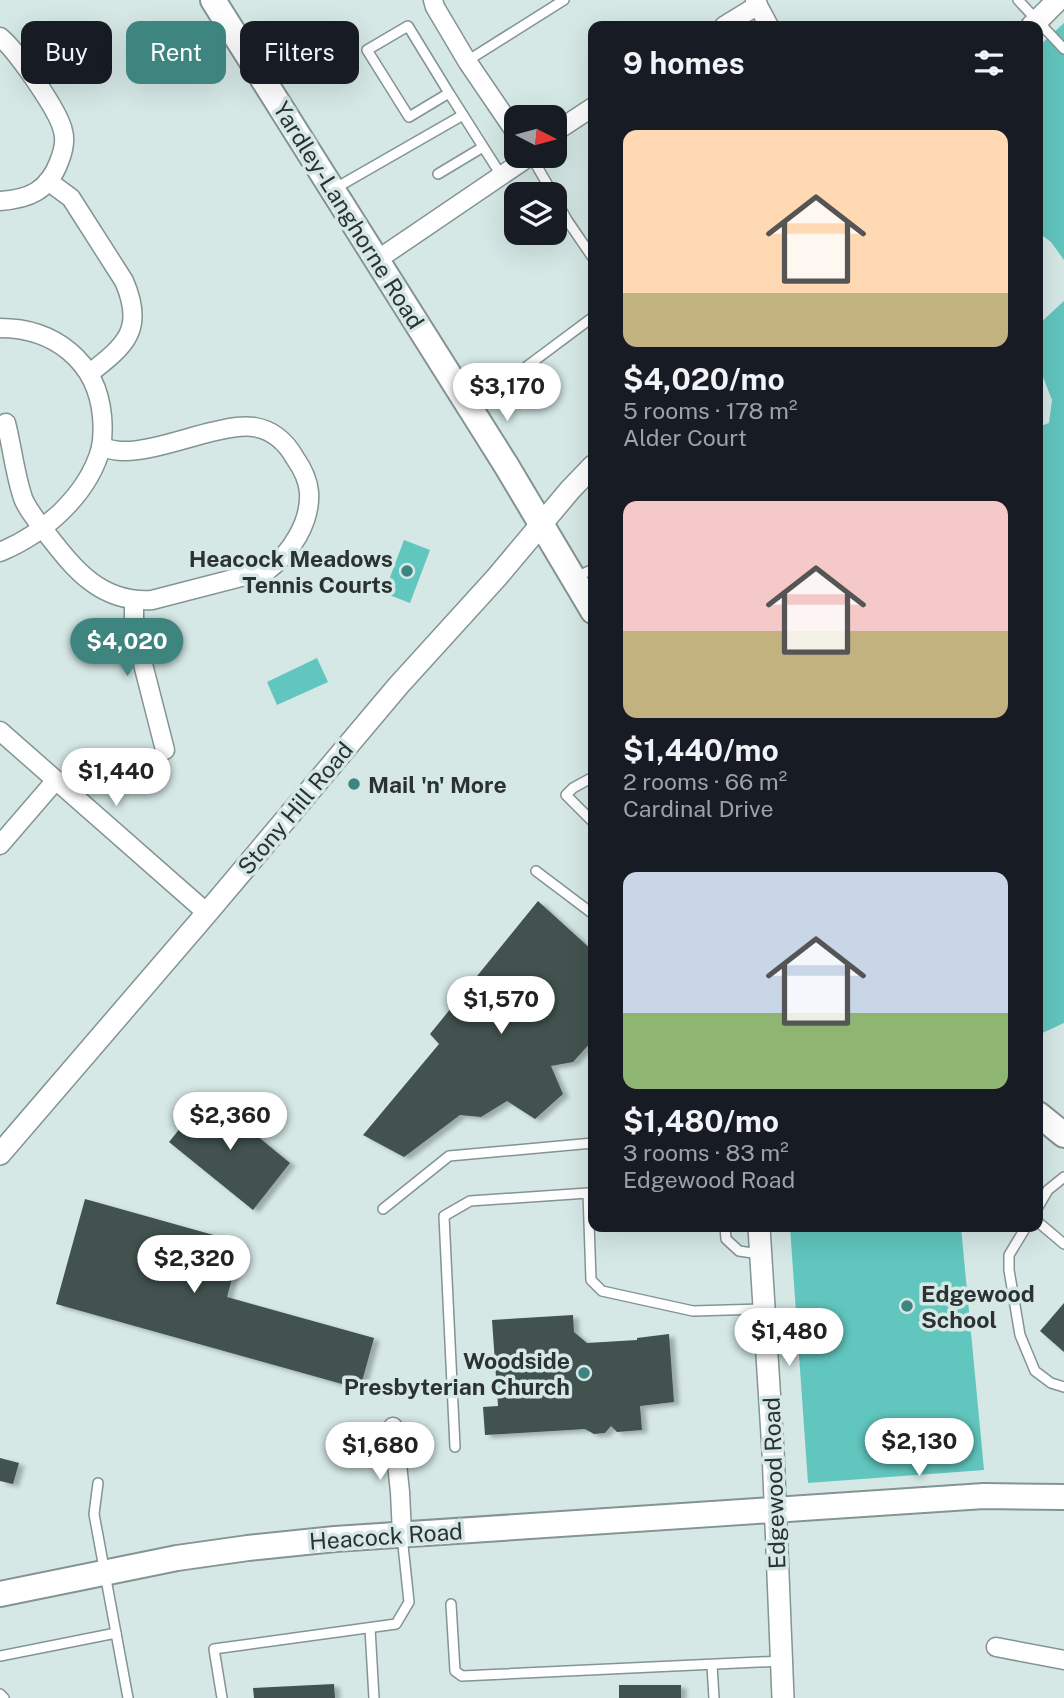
<!DOCTYPE html>
<meta charset="utf-8">
<style>
:root{--surface:#171b24;--page:#20242c;--text:#f1f3f6;--muted:#9ea1a6;--accent:#3e8580}
body{margin:0;font-family:"Public Sans",sans-serif;background:var(--page);color:var(--text);height:100vh;display:flex;flex-direction:column;font-size:26px;white-space:nowrap}
*{box-sizing:border-box;margin:0}
p{font-size:23px;color:var(--muted)}
.icon{flex:none;width:38px;height:38px;fill:none;stroke:currentColor;stroke-width:2;stroke-linecap:round;stroke-linejoin:round}
.map{position:relative;flex:1;overflow:hidden}
.sheet{position:absolute;left:588px;top:21px;width:455px;height:1211px;display:flex;flex-direction:column;background:var(--surface);border-radius:14px;box-shadow:0 7px 28px #0002}
.sheet>*{flex:none}
.guide{position:absolute;left:21px;top:21px;width:462px;height:63px;display:flex;gap:14px}
.needle{width:46px;rotate:96deg}
.tools{position:absolute;left:504px;top:105px;display:grid;gap:14px}
.tools a{display:grid;place-items:center;width:63px;height:63px;border-radius:14px;background:var(--surface);box-shadow:0 7px 28px #0002;font-size:35px}
.price{position:absolute;translate:-50% -60px;padding:0 16px;border-radius:24px;background:#fff;color:#222;font-size:23px;line-height:46px;filter:drop-shadow(0 2px 4px #0008)}
.price::after{content:'';position:absolute;left:50%;top:42px;width:21px;height:16px;margin-left:-10px;background:inherit;clip-path:polygon(0 0,100% 0,50% 100%)}
.price.on{background:var(--accent);color:#fff}
ul{padding:0;list-style:none}
li{display:grid;align-content:center;gap:14px;height:371px;padding:0 35px}
li span{display:grid;place-items:center;height:217px;border-radius:14px;color:#555}
li>.icon{margin-inline-start:auto}
span .icon{width:126px;height:126px;fill:#fffc;stroke-width:1}
li b{font-size:30px}
h2{display:flex;justify-content:space-between;align-items:center;height:84px;padding:0 35px;font-size:30px}
.chip{padding:0 24px;border-radius:14px;background:var(--surface);box-shadow:0 7px 28px #0002;font-size:24px;line-height:63px}
.chip.on{background:var(--accent);color:#fff}
.map>svg:first-child{display:block}
.green{fill:#61c6be}
.building{fill:#425250;filter:url(#shadow)}
.lines{fill:none;stroke-linecap:round;stroke-linejoin:round}
.service-casing{stroke:#839492;stroke-width:12}
.minor-casing{stroke:#839492;stroke-width:21}
.tertiary-casing{stroke:#839492;stroke-width:24}
.secondary-casing{stroke:#839492;stroke-width:28}
.service{stroke:#fff;stroke-width:9}
.minor{stroke:#fff;stroke-width:18}
.tertiary{stroke:#fff;stroke-width:21}
.secondary{stroke:#fff;stroke-width:24}
.poi-dot{fill:#3e8580;stroke:#d5e8e6;stroke-width:2.5}
.labels{text-anchor:middle;dominant-baseline:central;stroke-width:7;stroke-linejoin:round;paint-order:stroke}
.street-label{font-size:23px;fill:#2b3231;stroke:#d5e8e6}
.poi-label{font-size:23px;font-weight:bold;fill:#2b3231;stroke:#d5e8e6;text-anchor:end}
</style>
<div class="map">
<svg width="1064" height="1698" viewBox="0 0 1064 1698">
<defs>
<filter id="shadow"><feDropShadow dx="5.5" dy="3" stdDeviation="2" flood-color="#0004"/></filter>
</defs>
<rect width="100%" height="100%" fill="#d5e8e6"/>
<!-- green -->
<g class="green">
<polygon points="1064,23 1064,260 1051,242 1038,232 1038,47"/>
<polygon points="1064,301 1064,1023 1038,1035 1038,427 1049,423 1052,400 1038,364 1038,325"/>
<polygon points="404,540 430,550 410,603 384,593"/>
<polygon points="317,658 328,682 277,705 267,682"/>
<polygon points="790,1227 961,1227 984,1470 808,1483"/>
</g>
<!-- building -->
<g class="building">
<polygon points="538,901 593,951 593,1040 573,1062 551,1066 563,1094 535,1119 507,1101 481,1117 460,1115 404,1157 363,1135 439,1044 430,1034"/>
<polygon points="207,1095 290,1163 253,1210 169,1142"/>
<polygon points="85,1199 242,1243 227,1297 374,1338 360,1389 56,1304"/>
<polygon points="1064,1303 1064,1352 1040,1331"/>
<polygon points="573,1315 574,1332 587,1343 637,1340 637,1338 669,1334 674,1402 640,1406 642,1430 617,1432 611,1426 605,1433 594,1434 585,1429 485,1435 483,1407 498,1406 492,1320"/>
<polygon points="0,1458 19,1463 13,1484 0,1481"/>
<polygon points="334,1684 335,1698 254,1698 253,1688"/>
<rect x="619" y="1685" width="62" height="13"/>
</g>
<g class="lines">
<defs>
<g id="service">
<polyline points="1018,0 1064,49"/>
<polyline points="467,61 564,0"/>
<polyline points="449,93 408,26 367,50 409,117 449,93 501,175"/>
<polyline points="531,156 553,194"/>
<polyline points="438,174 483,147"/>
<polyline points="334,189 463,115"/>
<polyline points="555,198 567,220 593,258"/>
<polyline points="471,408 593,317"/>
<polyline points="576,577 593,569"/>
<polyline points="593,777 573,788 566,795 593,822"/>
<polyline points="536,871 593,914"/>
<polyline points="1038,1207 1048,1190 1064,1177"/>
<polyline points="383,1209 449,1156 593,1143"/>
<polyline points="1038,1222 1064,1244"/>
<polyline points="725,1227 726,1239 739,1251 760,1254"/>
<polyline points="1026,1227 1009,1255 1009,1270 1020,1335 1035,1371 1051,1383 1064,1387"/>
<polyline points="455,1447 444,1216 470,1201 588,1193 591,1280 602,1291 693,1311 762,1309"/>
<polyline points="98,1483 94,1514 128,1698"/>
<polyline points="451,1604 455,1671 462,1676 781,1661"/>
<polyline points="370,1628 374,1698"/>
<polyline points="0,1656 116,1633"/>
<polyline points="712,1665 714,1698"/>
<polyline points="0,1694 4,1698"/>
<polyline points="222,1698 214,1649 396,1624 409,1602 402,1536"/>
</g>
<g id="minor">
<polyline points="433,0 435,7 467,61 516,133"/>
<polyline points="755,0 769,26"/>
<polyline points="724,26 758,5"/>
<path d="M 0,37 C 16,50 59,111 63,131 C 66,141 63,152 59,162 C 48,191 29,199 0,201"/>
<polyline points="555,132 593,107"/>
<path d="M 48,181 L 71,198 L 124,281 C 145,329 126,345 90,373"/>
<polyline points="377,260 530,156"/>
<path d="M 0,328 C 54,328 97,361 102,416 C 103,427 103,437 101,448 C 88,495 44,534 0,552"/>
<path d="M 6,423 C 12,446 15,475 23,498 C 27,510 39,523 47,534 C 75,570 101,603 152,600 L 268,570 C 291,553 311,522 309,492 C 308,480 302,468 295,458 C 286,442 273,430 254,427 C 239,425 225,429 211,432 C 186,438 147,452 122,451 C 115,451 108,449 101,447"/>
<polyline points="134,600 134,629 165,750"/>
<polyline points="0,731 207,913"/>
<polyline points="0,845 56,780"/>
<polyline points="393,1427 400,1492 402,1534"/>
<polyline points="996,1647 1064,1660"/>
</g>
<g id="tertiary">
<polyline points="1032,26 1058,0"/>
<polyline points="0,1154 207,913 398,686 497,577 570,490 593,466"/>
<polyline points="759,1227 773,1451 783,1698"/>
</g>
<g id="secondary">
<polyline points="213,0 506,465 593,611"/>
<polyline points="1038,1114 1064,1135"/>
<polyline points="0,1594 177,1558 248,1548 335,1539 984,1496 1064,1497"/>
</g>
</defs>
<!-- service casing -->
<use href="#service" class="service-casing"/>
<!-- minor casing -->
<use href="#minor" class="minor-casing"/>
<!-- tertiary casing -->
<use href="#tertiary" class="tertiary-casing"/>
<!-- secondary casing -->
<use href="#secondary" class="secondary-casing"/>
<!-- service -->
<use href="#service" class="service"/>
<!-- minor -->
<use href="#minor" class="minor"/>
<!-- tertiary -->
<use href="#tertiary" class="tertiary"/>
<!-- secondary -->
<use href="#secondary" class="secondary"/>
</g>
<!-- markers -->
<g class="poi-dot">
<circle cx="407" cy="571" r="7"/>
<circle cx="354" cy="784" r="7"/>
<circle cx="907" cy="1306" r="7"/>
<circle cx="584" cy="1373" r="7"/>
</g>
<g class="labels">
<!-- street labels -->
<g class="street-label">
<text transform="translate(349 215) rotate(58)">Yardley-Langhorne Road</text>
<text transform="translate(295 808) rotate(-50)">Stony Hill Road</text>
<text transform="translate(774 1483) rotate(-92)">Edgewood Road</text>
<text transform="translate(386 1536) rotate(-4)">Heacock Road</text>
</g>
<!-- poi labels -->
<g class="poi-label">
<text x="393" y="558">Heacock Meadows<tspan x="393" dy="26">Tennis Courts</tspan></text>
<text x="368" y="784" text-anchor="start">Mail 'n' More</text>
<text x="921" y="1293" text-anchor="start">Edgewood<tspan x="921" dy="26">School</tspan></text>
<text x="570" y="1360">Woodside<tspan x="570" dy="26">Presbyterian Church</tspan></text>
</g>
</g>
</svg>
<div class="tools">
<a><svg class="needle" viewBox="-14 -14 28 28"><path d="M0-13l5 13h-10z" fill="#e53935"/><path d="M0 13l5-13h-10z" fill="#9ea1a6"/></svg></a>
<a><svg class="icon" aria-label="layers" viewBox="0 0 24 24"><path d="M12 4l9 5-9 5-9-5zM3 14l9 5 9-5"/></svg></a>
</div>
<b class="price" style="left:507px;top:423px">$3,170</b>
<b class="price on" style="left:127px;top:678px">$4,020</b>
<b class="price" style="left:116px;top:808px">$1,440</b>
<b class="price" style="left:501px;top:1036px">$1,570</b>
<b class="price" style="left:230px;top:1152px">$2,360</b>
<b class="price" style="left:194px;top:1295px">$2,320</b>
<b class="price" style="left:789px;top:1368px">$1,480</b>
<b class="price" style="left:919px;top:1478px">$2,130</b>
<b class="price" style="left:380px;top:1482px">$1,680</b>
<div class="guide">
<a class="chip">Buy</a>
<a class="chip on">Rent</a>
<a class="chip">Filters</a>
</div>
<section class="sheet">
<h2>9 homes<svg class="icon" aria-label="filters" viewBox="0 0 24 24"><path d="M4 7h16M4 17h16"/><circle cx="9" cy="7" r="2"/><circle cx="15" cy="17" r="2"/></svg></h2>
<ul>
<li><span style="background:linear-gradient(#ffd9b3 75%,#c2b280 0)"><svg class="icon" aria-label="home" viewBox="0 0 24 24"><path d="M3 11l9-7 9 7M6 9v11h12V9"/></svg></span><div><b>$4,020/mo</b><p>5 rooms · 178 m²</p><p>Alder Court</p></div></li>
<li><span style="background:linear-gradient(#f6c9c9 60%,#c2b280 0)"><svg class="icon" aria-label="home" viewBox="0 0 24 24"><path d="M3 11l9-7 9 7M6 9v11h12V9"/></svg></span><div><b>$1,440/mo</b><p>2 rooms · 66 m²</p><p>Cardinal Drive</p></div></li>
<li><span style="background:linear-gradient(#c9d6e8 65%,#8fb573 0)"><svg class="icon" aria-label="home" viewBox="0 0 24 24"><path d="M3 11l9-7 9 7M6 9v11h12V9"/></svg></span><div><b>$1,480/mo</b><p>3 rooms · 83 m²</p><p>Edgewood Road</p></div></li>
</ul>
</section>
</div>
